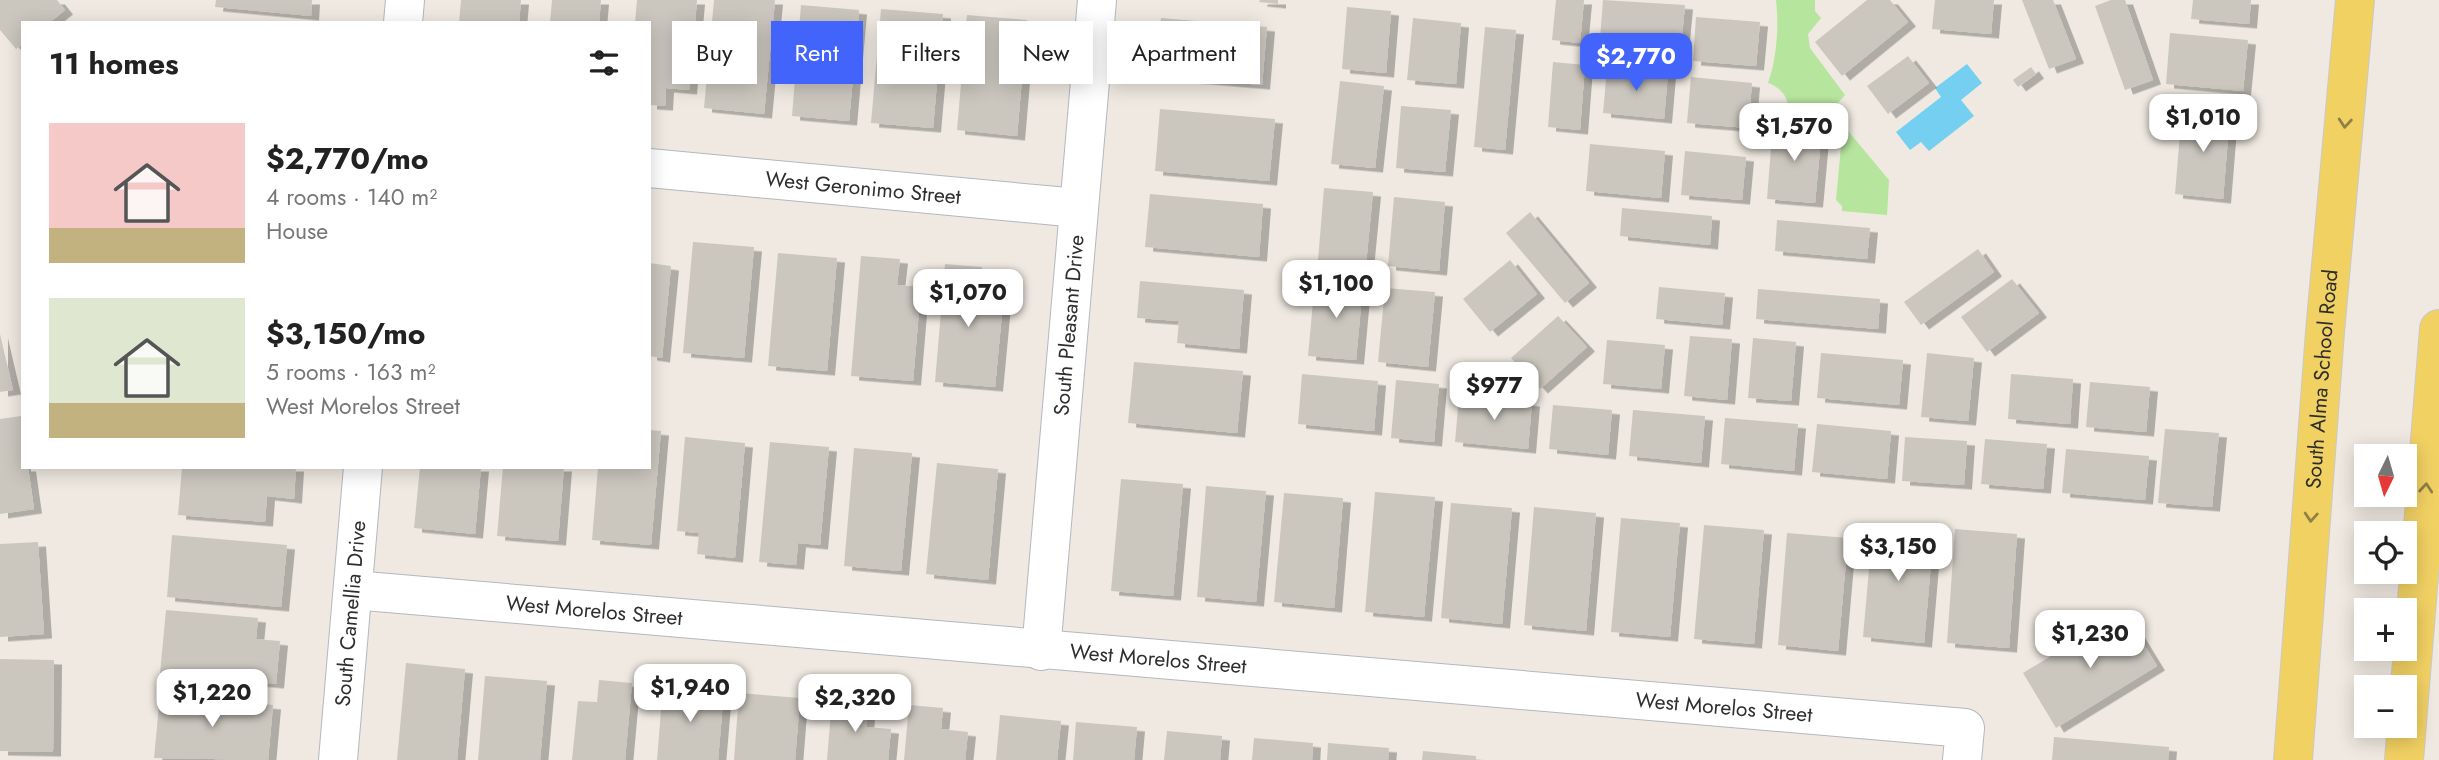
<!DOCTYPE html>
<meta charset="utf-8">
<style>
:root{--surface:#fff;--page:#f2f2f2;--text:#222;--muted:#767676;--accent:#4264fb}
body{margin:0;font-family:Jost,sans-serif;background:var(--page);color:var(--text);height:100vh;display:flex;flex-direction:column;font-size:26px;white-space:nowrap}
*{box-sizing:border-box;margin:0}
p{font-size:23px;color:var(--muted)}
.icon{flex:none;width:38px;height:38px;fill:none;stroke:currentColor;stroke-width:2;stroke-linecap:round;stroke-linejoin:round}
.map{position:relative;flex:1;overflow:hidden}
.panel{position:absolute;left:21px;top:21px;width:630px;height:448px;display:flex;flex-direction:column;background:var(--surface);border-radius:0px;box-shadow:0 4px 18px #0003}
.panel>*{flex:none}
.banner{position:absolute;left:672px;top:21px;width:665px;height:63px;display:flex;gap:14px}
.needle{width:46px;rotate:185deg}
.buttons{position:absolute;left:2354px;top:444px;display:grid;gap:14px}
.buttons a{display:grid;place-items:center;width:63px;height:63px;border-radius:0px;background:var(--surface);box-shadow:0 4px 18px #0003;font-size:35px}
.price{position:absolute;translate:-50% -60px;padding:0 16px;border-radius:14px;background:#fff;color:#222;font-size:23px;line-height:46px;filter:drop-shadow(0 2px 4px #0008)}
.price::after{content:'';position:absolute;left:50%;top:42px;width:21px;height:16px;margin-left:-10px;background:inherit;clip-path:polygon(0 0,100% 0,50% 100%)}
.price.selected{background:var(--accent);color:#fff}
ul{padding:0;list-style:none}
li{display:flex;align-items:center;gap:21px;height:175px;padding:0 28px}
li span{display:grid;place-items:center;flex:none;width:196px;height:140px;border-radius:0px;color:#555}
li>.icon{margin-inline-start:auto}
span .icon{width:84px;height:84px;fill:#fffc;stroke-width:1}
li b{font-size:30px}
h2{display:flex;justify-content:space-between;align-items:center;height:84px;padding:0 28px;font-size:30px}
.tag{padding:0 24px;border-radius:0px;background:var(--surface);box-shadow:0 4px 18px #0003;font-size:24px;line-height:63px}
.tag.selected{background:var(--accent);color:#fff}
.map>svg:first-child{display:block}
.green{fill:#b6e59e}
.water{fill:#75cff0}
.building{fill:#cbc7bf;filter:url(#shadow)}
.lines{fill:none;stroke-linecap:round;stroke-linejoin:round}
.minor-casing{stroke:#b4b7c1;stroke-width:40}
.major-casing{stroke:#c9c9c9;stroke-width:40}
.minor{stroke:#fff;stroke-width:38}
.major{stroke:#f2d163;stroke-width:38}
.oneway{stroke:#908048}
.labels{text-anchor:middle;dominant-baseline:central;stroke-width:5;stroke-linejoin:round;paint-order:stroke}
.street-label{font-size:21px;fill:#2e2e2e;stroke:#fff}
</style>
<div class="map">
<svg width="2439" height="760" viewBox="0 0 2439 760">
<defs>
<filter id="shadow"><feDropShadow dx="8" dy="4.5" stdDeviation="0" flood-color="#0004"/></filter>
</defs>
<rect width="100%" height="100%" fill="#efe9e1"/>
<!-- green -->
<g class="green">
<path d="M 1776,0 L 1815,0 L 1815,11 L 1821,18 L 1808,34 L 1810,48 L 1845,95 L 1828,114 L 1788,110 C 1789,97 1780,87 1768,83 C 1777,58 1779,26 1776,0 Z"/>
<polygon points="1843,125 1889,180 1887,215 1842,211 1842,206 1836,200"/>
</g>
<!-- water -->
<polygon class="water" points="1967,64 1982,83 1961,100 1974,116 1929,151 1921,142 1910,150 1896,132 1941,97 1935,88"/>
<!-- building -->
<g class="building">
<polygon points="0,0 57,0 65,10 49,23 23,23 23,44 16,49 0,30"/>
<polygon points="216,0 312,0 311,16 215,7"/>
<polygon points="461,0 521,0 519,23 459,23"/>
<polygon points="552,0 601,0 599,23 550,23"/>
<polygon points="637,0 697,0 689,90 666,88 665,106 649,105 649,23 635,23"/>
<polygon points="714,0 775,0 764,114 704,108"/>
<polygon points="1260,0 1278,0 1278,4 1259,2"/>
<polygon points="1556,0 1584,0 1580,43 1552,40"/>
<polygon points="1603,0 1685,5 1681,46 1600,38"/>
<polygon points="1867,0 1890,0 1908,22 1842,76 1815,42"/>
<polygon points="1935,0 1994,0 1991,34 1932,29"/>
<polygon points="2022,0 2053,0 2076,59 2049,69"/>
<polygon points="2111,0 2125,0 2153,80 2125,90 2095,6"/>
<polygon points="2193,0 2251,0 2249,24 2191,19"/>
<polygon points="801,5 859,10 849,121 792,116"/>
<polygon points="1347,7 1391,11 1386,73 1342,69"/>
<polygon points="881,9 943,14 933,128 871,123"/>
<polygon points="967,15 1027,20 1017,136 957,130"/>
<polygon points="1696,17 1760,22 1756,66 1693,61"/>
<polygon points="1161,18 1267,27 1262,85 1156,76"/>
<polygon points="1413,18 1461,23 1456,84 1407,80"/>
<polygon points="1485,27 1516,30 1505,150 1474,147"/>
<polygon points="2170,33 2248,40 2243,91 2166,84"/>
<polygon points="1908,56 1929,83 1888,114 1867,86"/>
<polygon points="1553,62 1585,65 1580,130 1548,127"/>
<polygon points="2031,67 2036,74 2018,87 2013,80"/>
<polygon points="1607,68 1668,73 1664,119 1603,113"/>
<polygon points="1691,77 1752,83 1748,128 1687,123"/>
<polygon points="1340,81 1384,86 1375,168 1331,164"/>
<polygon points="1401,106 1451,110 1445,172 1396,168"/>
<polygon points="1160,109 1275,119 1269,181 1155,171"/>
<polygon points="2182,109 2230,113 2223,199 2175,194"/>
<polygon points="1773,123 1822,127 1815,203 1767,199"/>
<polygon points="1590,144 1665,151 1661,198 1586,191"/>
<polygon points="1685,151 1746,157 1742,200 1681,195"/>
<polygon points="1324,188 1373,192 1366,264 1318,260"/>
<polygon points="1150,194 1263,204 1259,257 1145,247"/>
<polygon points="1394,197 1445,202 1439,271 1388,266"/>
<polygon points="1622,208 1712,216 1710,245 1620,236"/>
<polygon points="1530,212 1589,283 1565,303 1506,233"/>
<polygon points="1777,220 1870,228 1867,259 1775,251"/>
<polygon points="693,242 754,247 744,358 683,353"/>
<polygon points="1978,249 1994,272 1921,325 1904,302"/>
<polygon points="778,253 837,258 827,371 768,366"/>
<polygon points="861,256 900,259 897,285 921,287 913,381 851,376"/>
<polygon points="1510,260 1537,294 1490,332 1463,299"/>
<polygon points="649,263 671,266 662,358 649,356"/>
<polygon points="945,264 982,267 980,290 1004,292 995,387 935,382"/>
<polygon points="2012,279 2039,313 1987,352 1961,317"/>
<polygon points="1315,280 1363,284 1356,360 1308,356"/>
<polygon points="1140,281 1244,290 1239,349 1177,343 1179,321 1137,318"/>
<polygon points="1659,287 1725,293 1722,325 1656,319"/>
<polygon points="1385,288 1435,292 1428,367 1378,362"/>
<polygon points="1758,289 1880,299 1878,329 1756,319"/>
<polygon points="1558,316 1587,347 1540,389 1511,358"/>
<polygon points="0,334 13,390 0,392"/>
<polygon points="1690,336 1732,339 1727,400 1684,396"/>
<polygon points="1753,338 1796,342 1791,401 1748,398"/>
<polygon points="1607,340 1665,345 1661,389 1603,384"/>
<polygon points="1821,353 1903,360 1899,405 1817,398"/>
<polygon points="1927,353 1974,358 1968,421 1921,417"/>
<polygon points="1134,362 1243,371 1237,433 1128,423"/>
<polygon points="1302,374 1378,381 1374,431 1298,424"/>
<polygon points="2011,374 2073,379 2070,424 2008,419"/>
<polygon points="1396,380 1439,384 1434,442 1391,438"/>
<polygon points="2090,382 2150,387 2146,432 2086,427"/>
<polygon points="1459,396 1532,402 1528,449 1455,442"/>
<polygon points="1553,405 1612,410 1608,455 1549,449"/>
<polygon points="1633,410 1705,416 1701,463 1629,456"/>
<polygon points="21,416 23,467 28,467 34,509 0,514 0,419"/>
<polygon points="1725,418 1798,424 1794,471 1721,464"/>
<polygon points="1817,424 1891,431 1887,479 1812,472"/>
<polygon points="2165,429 2219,433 2212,507 2158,503"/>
<polygon points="649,430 661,431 651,545 592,540 598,467 649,467"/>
<polygon points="685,437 745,443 735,558 697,554 699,533 677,531"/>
<polygon points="1905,437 1967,441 1964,485 1902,481"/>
<polygon points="1985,439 2047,444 2043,489 1981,484"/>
<polygon points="770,442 829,447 820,545 798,543 796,565 759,562"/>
<polygon points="854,448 912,453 901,571 844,566"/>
<polygon points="2066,449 2149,456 2145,500 2062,493"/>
<polygon points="937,463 998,469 988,580 926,574"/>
<polygon points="182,467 296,467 294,499 267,496 265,522 178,515"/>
<polygon points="420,467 481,467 475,534 414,528"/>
<polygon points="503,467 564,467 558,541 497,536"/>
<polygon points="1121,479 1183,484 1173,596 1111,591"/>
<polygon points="1206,486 1266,491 1256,602 1197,597"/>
<polygon points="1375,492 1435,497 1424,617 1365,612"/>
<polygon points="1284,493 1343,498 1334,608 1274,602"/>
<polygon points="1451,503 1512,508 1502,624 1441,618"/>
<polygon points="1534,507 1596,513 1586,631 1524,625"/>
<polygon points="1621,518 1680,523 1670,637 1611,632"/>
<polygon points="1873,523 1934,529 1924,643 1863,637"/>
<polygon points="1704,525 1764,530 1754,644 1694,639"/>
<polygon points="1955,529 2017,534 2009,648 1947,643"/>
<polygon points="1787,533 1848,538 1838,651 1778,645"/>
<polygon points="172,535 287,545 281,607 167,597"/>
<polygon points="38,542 44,634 0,637 0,544"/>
<polygon points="166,610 258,618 256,639 280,641 276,684 160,673"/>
<polygon points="2124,612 2157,666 2056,728 2023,673"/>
<polygon points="0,659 54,660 53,752 0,751"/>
<polygon points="406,663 465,669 457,760 397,760"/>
<polygon points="485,676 547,681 540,760 478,760"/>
<polygon points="599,680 632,683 625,760 572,760 578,701 597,702"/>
<polygon points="663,685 724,690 718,760 657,760"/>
<polygon points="739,693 800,698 795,760 734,760"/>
<polygon points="160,695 273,705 268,760 154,758"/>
<polygon points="832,699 868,703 866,727 891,729 888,760 827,760"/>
<polygon points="909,705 943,708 941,729 968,732 965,760 904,760"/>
<polygon points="1000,715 1061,721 1057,760 996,760"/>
<polygon points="1076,722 1137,727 1134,760 1073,760"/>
<polygon points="1167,731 1222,736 1220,760 1164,760"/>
<polygon points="2054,737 2169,747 2168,760 2052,760"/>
<polygon points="1254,738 1313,743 1312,760 1252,760"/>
<polygon points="1328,743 1389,748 1388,760 1327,760"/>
<polygon points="1423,751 1476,756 1476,760 1422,760"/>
</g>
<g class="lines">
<defs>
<g id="minor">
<polyline points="403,23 405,0"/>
<path id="s1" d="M 649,168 L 1078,208"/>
<path id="s2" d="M 353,590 L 1965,728 L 1962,760"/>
<path id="s3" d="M 1041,651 L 1097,0"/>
<path id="s4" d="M 338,760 L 363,467"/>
</g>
<g id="major">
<path id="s5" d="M 2293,760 L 2325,332 L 2355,0"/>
<polyline points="2404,760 2439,329"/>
</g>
</defs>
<!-- minor casing -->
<use href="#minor" class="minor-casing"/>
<!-- major casing -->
<use href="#major" class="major-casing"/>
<!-- minor -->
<use href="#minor" class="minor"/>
<!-- major -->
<use href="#major" class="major"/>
</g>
<!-- one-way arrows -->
<defs><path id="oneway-chevron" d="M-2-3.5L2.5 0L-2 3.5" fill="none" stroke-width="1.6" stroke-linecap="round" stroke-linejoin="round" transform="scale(1.75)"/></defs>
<g class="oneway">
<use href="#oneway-chevron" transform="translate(2345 123) rotate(95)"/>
<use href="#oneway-chevron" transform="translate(2426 488) rotate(-85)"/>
<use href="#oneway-chevron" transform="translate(2311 517) rotate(94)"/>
</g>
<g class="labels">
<!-- street labels -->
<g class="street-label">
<text stroke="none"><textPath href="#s1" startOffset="215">West Geronimo Street</textPath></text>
<text stroke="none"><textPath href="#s3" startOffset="327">South Pleasant Drive</textPath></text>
<text stroke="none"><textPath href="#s5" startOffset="382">South Alma School Road</textPath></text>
<text stroke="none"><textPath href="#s2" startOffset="242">West Morelos Street</textPath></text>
<text stroke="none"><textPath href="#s4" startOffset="147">South Camellia Drive</textPath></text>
<text stroke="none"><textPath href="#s2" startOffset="808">West Morelos Street</textPath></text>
<text stroke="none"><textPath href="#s2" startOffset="1376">West Morelos Street</textPath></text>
</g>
</g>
</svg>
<div class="buttons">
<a><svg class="needle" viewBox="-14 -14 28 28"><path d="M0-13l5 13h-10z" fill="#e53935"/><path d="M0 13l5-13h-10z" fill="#767676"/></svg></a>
<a><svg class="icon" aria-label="locate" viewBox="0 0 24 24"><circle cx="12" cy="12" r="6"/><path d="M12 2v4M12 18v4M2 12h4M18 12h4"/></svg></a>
<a>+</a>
<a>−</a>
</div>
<b class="price selected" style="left:1636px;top:93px">$2,770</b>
<b class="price" style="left:2203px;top:154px">$1,010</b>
<b class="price" style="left:1794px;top:163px">$1,570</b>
<b class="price" style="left:1336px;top:320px">$1,100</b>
<b class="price" style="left:968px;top:329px">$1,070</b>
<b class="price" style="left:1494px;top:422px">$977</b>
<b class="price" style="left:1898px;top:583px">$3,150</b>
<b class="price" style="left:2090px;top:670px">$1,230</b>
<b class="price" style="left:690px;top:724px">$1,940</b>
<b class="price" style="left:212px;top:729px">$1,220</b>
<b class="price" style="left:855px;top:734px">$2,320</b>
<div class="banner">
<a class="tag">Buy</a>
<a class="tag selected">Rent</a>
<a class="tag">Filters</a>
<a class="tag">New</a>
<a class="tag">Apartment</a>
</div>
<section class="panel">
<h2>11 homes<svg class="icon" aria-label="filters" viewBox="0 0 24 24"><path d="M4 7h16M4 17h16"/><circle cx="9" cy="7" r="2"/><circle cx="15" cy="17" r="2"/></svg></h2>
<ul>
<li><span style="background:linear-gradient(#f6c9c9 75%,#c2b280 0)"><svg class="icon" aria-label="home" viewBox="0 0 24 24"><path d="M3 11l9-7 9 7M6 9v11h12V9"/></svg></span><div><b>$2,770/mo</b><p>4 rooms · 140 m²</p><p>House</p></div></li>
<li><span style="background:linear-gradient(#dfe7d0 75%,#c2b280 0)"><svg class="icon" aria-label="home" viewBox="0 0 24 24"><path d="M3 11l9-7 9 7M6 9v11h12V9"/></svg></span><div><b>$3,150/mo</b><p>5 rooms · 163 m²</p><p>West Morelos Street</p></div></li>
</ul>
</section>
</div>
